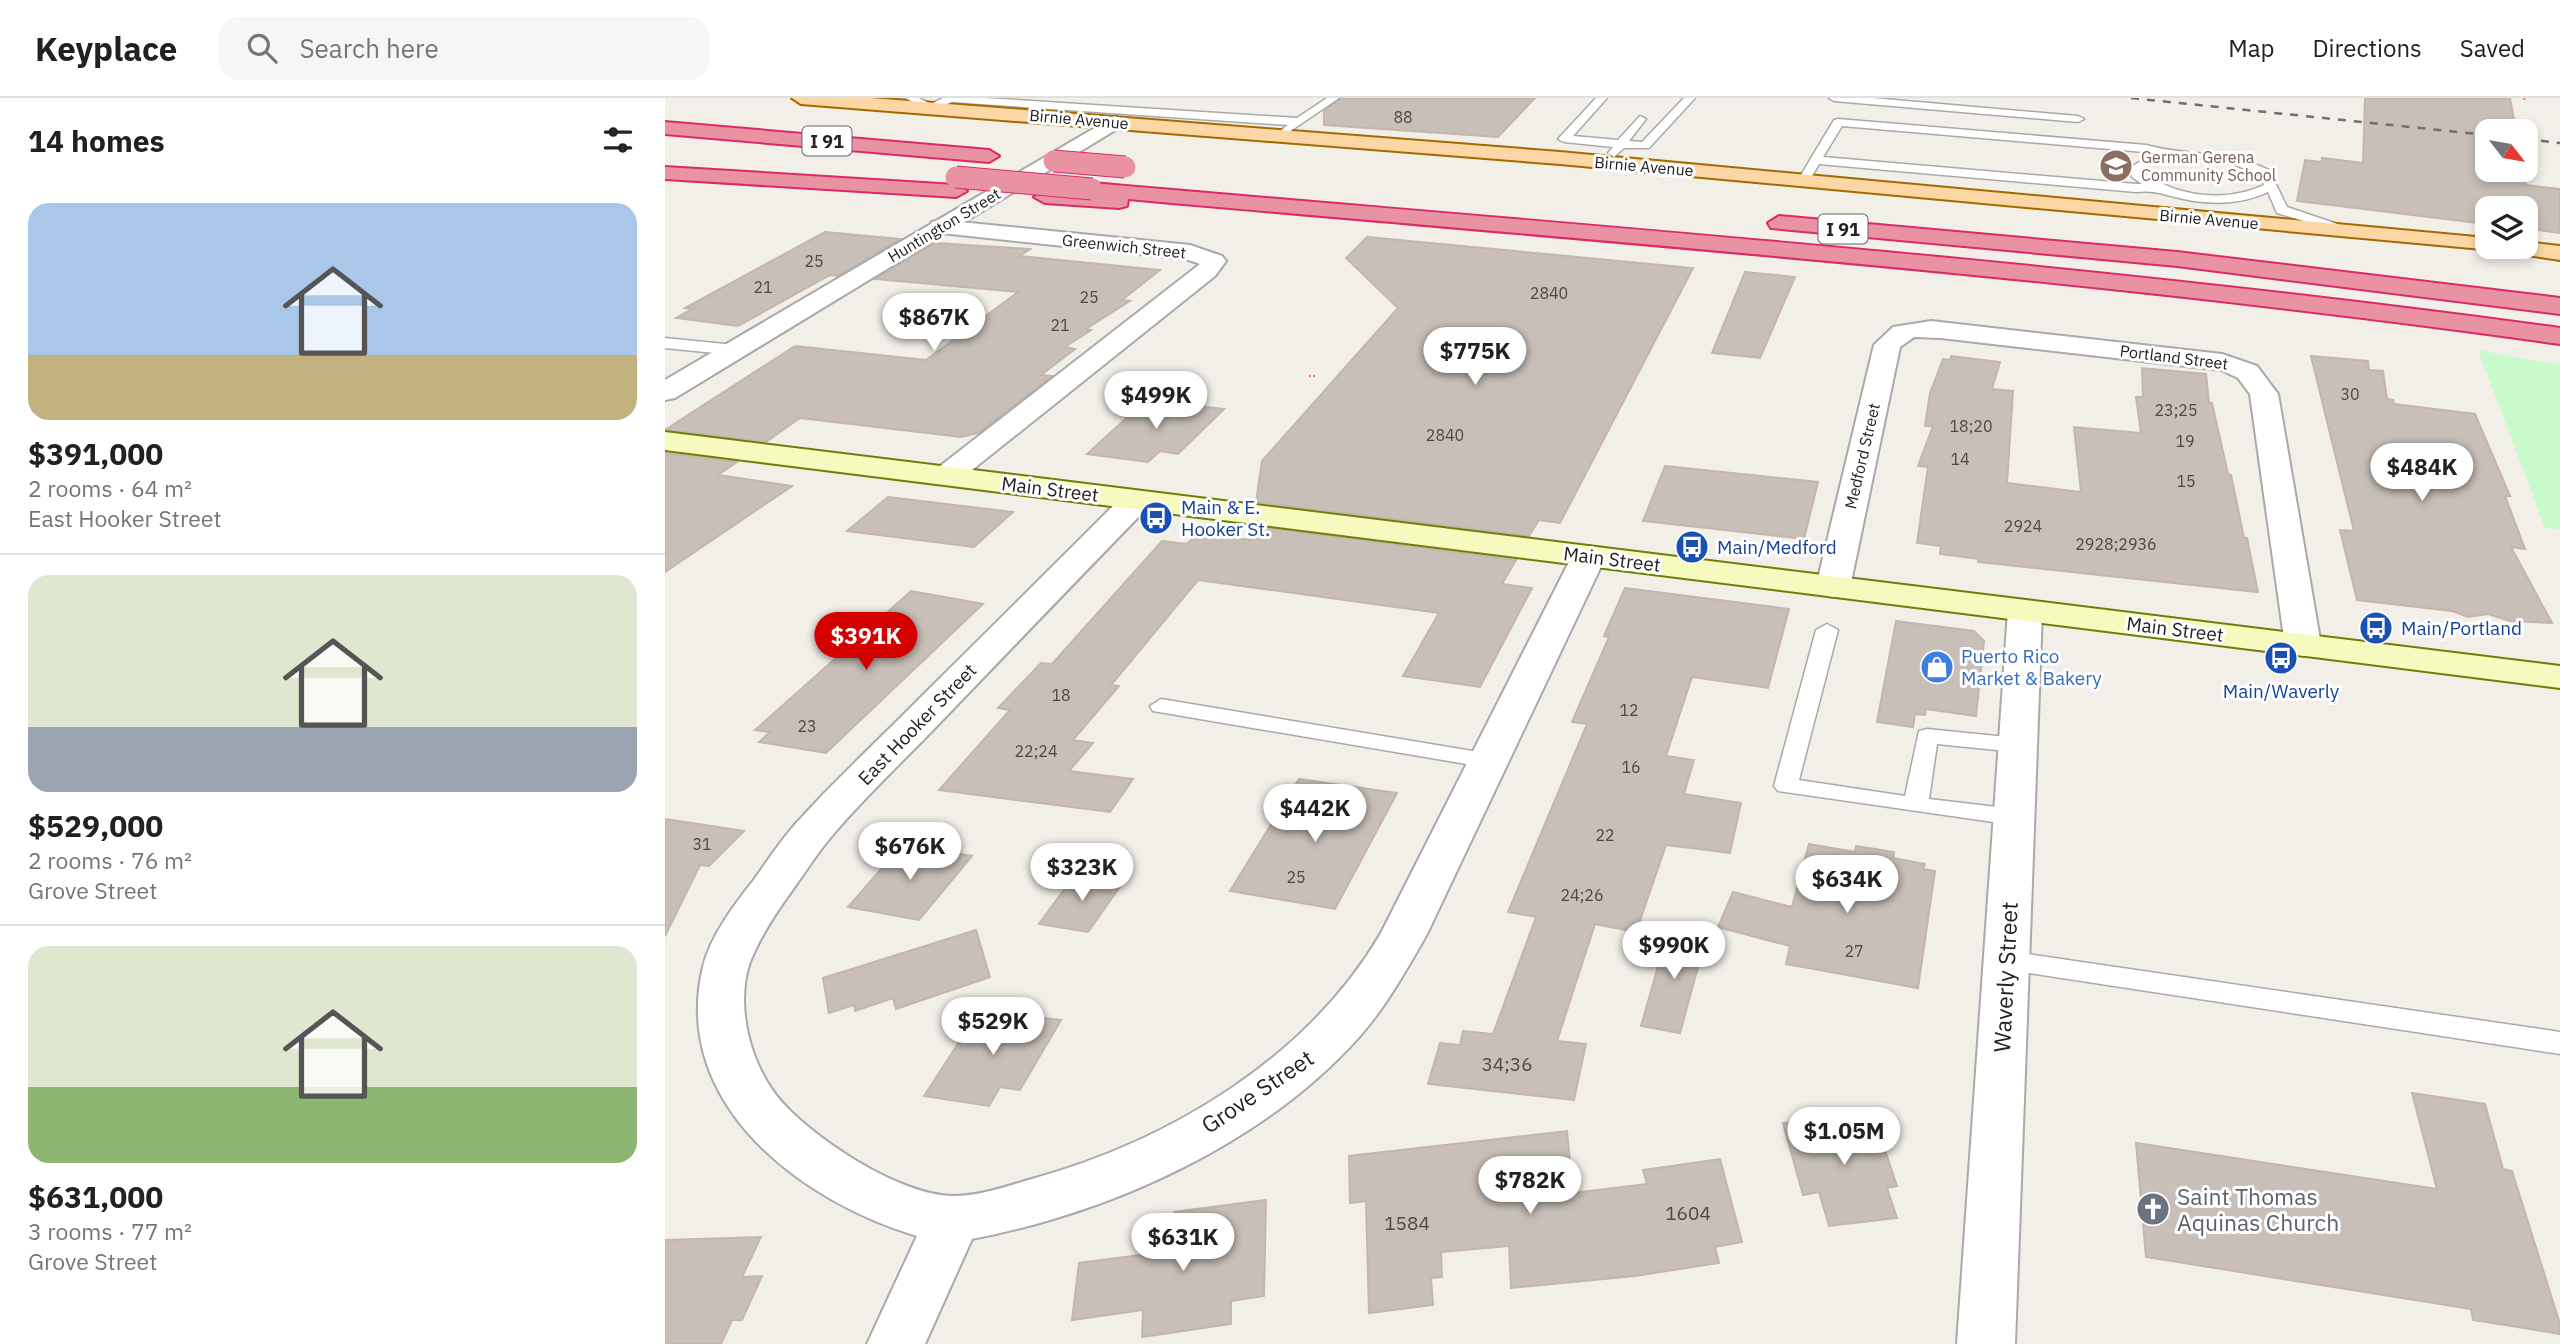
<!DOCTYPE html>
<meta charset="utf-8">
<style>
:root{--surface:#fff;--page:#f6f6f6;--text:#202124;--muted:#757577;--line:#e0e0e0;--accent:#d40000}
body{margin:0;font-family:"IBM Plex Sans",sans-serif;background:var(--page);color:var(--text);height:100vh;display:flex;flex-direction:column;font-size:26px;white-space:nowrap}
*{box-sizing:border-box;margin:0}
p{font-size:23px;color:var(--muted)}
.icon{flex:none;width:38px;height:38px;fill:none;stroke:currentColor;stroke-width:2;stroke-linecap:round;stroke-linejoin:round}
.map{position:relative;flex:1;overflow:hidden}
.drawer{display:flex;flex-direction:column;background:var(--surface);width:665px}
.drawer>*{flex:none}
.needle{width:46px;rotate:121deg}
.tools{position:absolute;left:1810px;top:21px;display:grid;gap:14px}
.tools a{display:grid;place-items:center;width:63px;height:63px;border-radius:14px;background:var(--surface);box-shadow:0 4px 10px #0003;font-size:35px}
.price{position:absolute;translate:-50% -60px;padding:0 16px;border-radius:24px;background:#fff;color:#222;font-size:23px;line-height:46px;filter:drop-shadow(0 2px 4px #0008)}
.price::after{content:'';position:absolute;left:50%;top:42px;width:21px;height:16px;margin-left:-10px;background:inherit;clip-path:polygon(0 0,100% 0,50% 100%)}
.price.on{background:var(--accent);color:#fff}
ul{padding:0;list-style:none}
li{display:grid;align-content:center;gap:14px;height:371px;padding:0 28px}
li+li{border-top:2px solid var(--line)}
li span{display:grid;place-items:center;height:217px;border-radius:21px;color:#555}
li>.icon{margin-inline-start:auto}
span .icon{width:126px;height:126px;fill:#fffc;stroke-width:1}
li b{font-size:30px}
h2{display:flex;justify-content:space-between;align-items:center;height:84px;padding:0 28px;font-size:30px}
header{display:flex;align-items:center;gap:42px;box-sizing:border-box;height:98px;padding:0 35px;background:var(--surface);border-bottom:2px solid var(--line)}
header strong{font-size:33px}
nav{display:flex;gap:38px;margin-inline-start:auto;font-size:24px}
.search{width:490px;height:63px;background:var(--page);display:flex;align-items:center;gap:18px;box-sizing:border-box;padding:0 24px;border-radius:21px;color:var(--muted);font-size:26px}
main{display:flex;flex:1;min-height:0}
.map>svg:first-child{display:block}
.park{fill:#c8facc}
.building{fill:#c7bfb8;stroke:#c4b6ab;stroke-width:2}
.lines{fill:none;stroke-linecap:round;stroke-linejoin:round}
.service-casing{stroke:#a9a9a9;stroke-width:3}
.minor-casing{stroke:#a9a9a9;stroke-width:4}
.tertiary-casing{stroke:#a9a9a9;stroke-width:4}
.secondary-casing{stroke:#707d05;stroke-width:4}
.primary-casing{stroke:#a06b00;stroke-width:4}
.motorway-casing{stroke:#dc2a67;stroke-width:4}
.path{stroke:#fa8072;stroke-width:2.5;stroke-dasharray:2 2;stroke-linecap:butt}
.service{fill:#fff;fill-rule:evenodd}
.minor{fill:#fff;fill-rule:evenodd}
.tertiary{fill:#fff;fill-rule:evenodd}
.secondary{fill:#f7fabf;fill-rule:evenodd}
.primary{fill:#fcd6a4;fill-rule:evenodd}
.motorway{fill:#e892a2;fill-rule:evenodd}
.rail{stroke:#707070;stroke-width:2.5;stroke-dasharray:8 8;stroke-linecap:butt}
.motorway-bridge-casing{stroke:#dc2a67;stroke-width:23;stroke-linecap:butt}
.motorway-bridge{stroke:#e892a2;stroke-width:21}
.labels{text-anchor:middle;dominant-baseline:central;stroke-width:6;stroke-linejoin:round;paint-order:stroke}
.number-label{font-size:16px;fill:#4b4948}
.far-street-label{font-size:16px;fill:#222;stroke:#fff}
.far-education-label{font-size:16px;fill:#785e54;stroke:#fff;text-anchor:start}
.shield{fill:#fff;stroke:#646464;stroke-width:2}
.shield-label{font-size:18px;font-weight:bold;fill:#222}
.street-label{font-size:19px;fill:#222;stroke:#fff}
.transit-label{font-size:19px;fill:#164399;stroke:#fff;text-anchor:start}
.shop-label{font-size:19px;fill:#366cbe;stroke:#fff;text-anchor:start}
.near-number-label{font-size:19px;fill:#4b4948}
.near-street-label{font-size:23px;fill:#222;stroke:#fff}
.near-worship-label{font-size:23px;fill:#5b616d;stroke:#fff;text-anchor:start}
</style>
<header>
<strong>Keyplace</strong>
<div class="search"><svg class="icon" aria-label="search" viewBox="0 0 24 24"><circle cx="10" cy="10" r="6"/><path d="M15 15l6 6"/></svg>Search here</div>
<nav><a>Map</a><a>Directions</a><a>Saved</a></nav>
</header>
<main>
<section class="drawer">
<h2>14 homes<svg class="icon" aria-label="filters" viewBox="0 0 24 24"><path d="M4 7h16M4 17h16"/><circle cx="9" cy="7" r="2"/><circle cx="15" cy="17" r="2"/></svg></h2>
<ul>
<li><span style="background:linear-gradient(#a9c7e8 70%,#c2b280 0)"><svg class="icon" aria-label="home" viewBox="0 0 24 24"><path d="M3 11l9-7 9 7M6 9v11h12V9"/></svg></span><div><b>$391,000</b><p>2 rooms · 64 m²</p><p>East Hooker Street</p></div></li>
<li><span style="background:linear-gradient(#dfe7d0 70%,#9aa5b1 0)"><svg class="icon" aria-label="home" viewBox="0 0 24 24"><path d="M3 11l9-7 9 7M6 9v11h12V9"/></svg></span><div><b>$529,000</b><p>2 rooms · 76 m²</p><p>Grove Street</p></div></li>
<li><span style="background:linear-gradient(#dfe7d0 65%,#8fb573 0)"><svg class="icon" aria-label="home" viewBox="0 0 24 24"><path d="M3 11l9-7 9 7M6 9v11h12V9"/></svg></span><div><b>$631,000</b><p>3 rooms · 77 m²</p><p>Grove Street</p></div></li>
</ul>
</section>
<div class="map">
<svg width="1895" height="1246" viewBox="0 0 1895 1246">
<rect width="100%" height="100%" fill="#f2efe9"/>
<!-- park -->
<polygon class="park" points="1813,252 1895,267 1895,432 1880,430"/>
<!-- building -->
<g class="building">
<polygon points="676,0 870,0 833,39 659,27 659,13"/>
<polygon points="1700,0 1845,0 1851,33 1822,33 1822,72 1858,72 1861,87 1895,91 1895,135 1860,130 1860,110 1822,110 1822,126 1632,103 1640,62 1657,64 1657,60 1698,65"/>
<polygon points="160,134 235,141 173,178 165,177 73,228 11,220 27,211 20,210"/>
<polygon points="702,139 1028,170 895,425 874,422 864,438 591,404 597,363 733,210 681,160"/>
<polygon points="270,145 365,151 355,158 495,172 457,202 465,203 421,231 426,232 400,249 410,251 376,277 387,278 313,335 296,339 135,320 101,344 0,332 130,248 261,262 353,194 211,181"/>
<polygon points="1080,174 1130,179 1095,260 1047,255"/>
<polygon points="1286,258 1335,264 1327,291 1348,293 1342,385 1416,394 1409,329 1476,335 1471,299 1478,299 1477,270 1541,276 1544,305 1547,305 1563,376 1566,377 1579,440 1582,440 1593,494 1313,464 1314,461 1275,456 1276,448 1252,445 1263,369 1253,368 1268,328 1260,328 1265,295 1278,261 1285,262"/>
<polygon points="1646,258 1703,263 1704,272 1718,273 1722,301 1728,302 1729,306 1810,316 1845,398 1840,398 1860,451 1846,449 1887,525 1845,523 1823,516 1803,519 1787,513 1692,502 1675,432 1689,433"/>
<polygon points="481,302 559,311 513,356 495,353 483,364 422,356"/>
<polygon points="0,355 72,364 53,377 127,388 0,474"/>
<polygon points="1000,368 1153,384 1139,441 978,423"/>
<polygon points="223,399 348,414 309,449 182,433"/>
<polygon points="588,428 851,462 837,486 867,490 815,589 738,578 774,515 533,482 446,587 454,588 408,642 428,645 404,673 468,681 445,714 274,692 345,612 333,610 376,565 387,566 497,443 522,446 533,435 586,442"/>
<polygon points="960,490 1124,511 1103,590 1027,579 1001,658 1029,662 1019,696 1076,705 1065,755 1001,747 971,834 930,826 892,943 921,946 909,1002 763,986 775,945 795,947 798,933 828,936 871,819 843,814 922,626 907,624 944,539 939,538"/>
<polygon points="246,493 318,506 161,655 94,644 105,634 90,632"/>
<polygon points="1231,523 1309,533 1319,543 1311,618 1261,611 1260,617 1250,616 1248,629 1212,624"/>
<polygon points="634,681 732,695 670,811 565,793"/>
<polygon points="0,721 79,733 44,768 35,767 0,838"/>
<polygon points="238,746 307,758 254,822 183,809"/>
<polygon points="1144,746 1190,754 1191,748 1229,754 1228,760 1260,766 1258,771 1270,773 1253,890 1121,866 1125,848 1053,829 1068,794 1127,809"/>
<polygon points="411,775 459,783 423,834 374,826"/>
<polygon points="1004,830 1042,836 1015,935 976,928"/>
<polygon points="311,832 325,879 231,911 228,900 190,913 189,907 164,915 158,880"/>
<polygon points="315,912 396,922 355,992 335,989 324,1008 259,998"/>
<polygon points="1747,995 1820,1006 1838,1071 1847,1073 1895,1226 1895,1236 1808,1222 1806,1211 1481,1159 1471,1045 1772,1091"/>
<polygon points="1207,1014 1232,1088 1222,1090 1232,1120 1164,1128 1154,1094 1138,1097 1118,1025"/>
<polygon points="902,1033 908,1095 982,1086 978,1072 1055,1061 1077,1144 1050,1149 1054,1165 970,1178 846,1190 844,1148 776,1154 777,1179 766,1180 768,1207 704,1215 701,1103 685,1105 684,1058"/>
<polygon points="601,1102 599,1198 566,1203 566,1226 477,1239 478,1212 407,1222 414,1165 506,1153 509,1114"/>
<polygon points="96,1139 77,1179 97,1178 77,1222 67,1222 56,1246 0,1246 0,1142"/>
</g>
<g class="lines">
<defs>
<g id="service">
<polygon points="240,0 254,0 266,6 278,0 320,0 632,20 662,0 674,0 621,36 615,33 623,27 287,4 266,13"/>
<polygon points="931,0 942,0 908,38 953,42 975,18 981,21 964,43 977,44 1019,0 1030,0 984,50 959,50 949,59 943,55 948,49 899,44 893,41"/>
<polygon points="1164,0 1207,0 1413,18 1419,21 1413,24 1169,3"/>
<path d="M 1173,21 L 1481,47 C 1524,59 1560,51 1604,72 L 1622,109 L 1696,134 L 1689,138 L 1612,115 L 1603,94 C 1576,107 1543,107 1514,100 C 1498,96 1488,92 1471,94 L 1154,66 L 1143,85 L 1135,85 L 1133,82 L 1169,22 ZM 1177,28 L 1479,54 L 1487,57 L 1464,70 L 1467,79 L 1477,86 L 1471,86 L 1158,59 ZM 1534,60 L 1568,66 L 1595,77 L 1599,87 C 1560,105 1512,99 1477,74 L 1476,71 C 1494,59 1513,60 1534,60 Z"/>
<polygon points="0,240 70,247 78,252 70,257 0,250"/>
<polygon points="1162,526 1173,532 1134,682 1240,698 1254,633 1262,631 1352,640 1360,642 1364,647 1360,652 1352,654 1272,646 1264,701 1349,711 1358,713 1361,719 1358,725 1349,727 1113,693 1109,688 1151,532"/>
<polygon points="496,601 825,656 833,658 837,663 833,668 825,670 488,613 485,608"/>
<polygon points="1341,853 1895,934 1895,956 1331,870 1327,863 1331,856"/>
</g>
<g id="minor">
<polygon points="275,122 525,147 557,158 561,163 550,178 292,384 281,387 270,384 266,378 270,372 535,166 521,161 267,134 264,129 267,124"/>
<polygon points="1266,223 1557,256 1592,268 1613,296 1656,547 1651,555 1638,558 1625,555 1620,547 1585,296 1573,280 1556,272 1276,240 1249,239 1235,249 1185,489 1180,496 1168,499 1156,496 1151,489 1209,247 1228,229"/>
<path d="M 472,393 L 483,395 L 488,402 L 483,409 C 411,483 339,558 267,633 C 233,668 197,702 165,740 C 151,757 139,776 126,794 C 110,816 95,839 85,864 C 70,907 85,963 111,997 C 143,1038 235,1098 288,1098 C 314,1098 343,1088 367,1081 C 505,1043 643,960 716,835 L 907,458 L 912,451 L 924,448 L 936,451 L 941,458 L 762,836 C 742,871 722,907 695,938 C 599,1046 447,1114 307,1141 L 260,1246 L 202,1246 L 252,1138 C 137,1104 5,1006 38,869 C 45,839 69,807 88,783 C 103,762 118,739 136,720 C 174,678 216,640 255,600 C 324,532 392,464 461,395 Z"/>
<polygon points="1360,503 1372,506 1377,513 1350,1246 1292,1246 1343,513 1348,506"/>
</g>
<polygon id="tertiary" points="450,18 460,24 457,28 10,300 0,302 0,282"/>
<polygon id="secondary" points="0,334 1895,568 1895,590 0,352"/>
<polygon id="primary" points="127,0 206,0 895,54 1822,140 1822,149 1860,149 1860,144 1895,148 1895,162 1828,152 895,66 136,6"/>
<g id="motorway">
<polygon points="0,24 324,52 334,58 324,64 0,36"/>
<polygon points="0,69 291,87 302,93 291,99 0,81"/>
<path d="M 427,85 C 917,128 1408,163 1895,230 L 1895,246 C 1420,179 941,144 463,101 L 462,108 L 454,110 L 380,105 L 369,99 L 380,93 L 419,95 L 416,91 L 419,86 Z"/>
<polygon points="1114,118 1512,154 1895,200 1895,216 1512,168 1106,130 1103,125"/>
</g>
</defs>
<!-- service casing -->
<use href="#service" class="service-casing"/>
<!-- minor casing -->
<use href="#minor" class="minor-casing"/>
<!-- tertiary casing -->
<use href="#tertiary" class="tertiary-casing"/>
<!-- secondary casing -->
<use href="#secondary" class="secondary-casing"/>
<!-- primary casing -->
<use href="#primary" class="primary-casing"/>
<!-- motorway casing -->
<use href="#motorway" class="motorway-casing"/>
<!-- path -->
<g class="path">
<polyline points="1859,0 1860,3"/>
<polyline points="644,278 651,278"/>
</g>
<!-- service -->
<use href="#service" class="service"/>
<!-- minor -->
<use href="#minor" class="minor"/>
<!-- tertiary -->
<use href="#tertiary" class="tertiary"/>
<!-- secondary -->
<use href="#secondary" class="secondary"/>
<!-- primary -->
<use href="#primary" class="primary"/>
<!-- motorway -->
<use href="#motorway" class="motorway"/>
<!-- rail -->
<g class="rail">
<polyline points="1466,0 1822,37"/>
<polyline points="1860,41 1895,45"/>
</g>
<defs>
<g id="motorway-bridge">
<polyline points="389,63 460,69"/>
<polyline points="291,79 427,91"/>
</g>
</defs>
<!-- motorway-bridge casing -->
<use href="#motorway-bridge" class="motorway-bridge-casing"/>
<!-- motorway-bridge -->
<use href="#motorway-bridge" class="motorway-bridge"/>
</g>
<!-- icons -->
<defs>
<symbol id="school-disc" viewBox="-11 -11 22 22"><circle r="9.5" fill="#8d6e63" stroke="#fff"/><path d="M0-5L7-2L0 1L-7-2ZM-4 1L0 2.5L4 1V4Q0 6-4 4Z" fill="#fff"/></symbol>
<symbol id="bus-disc" viewBox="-11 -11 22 22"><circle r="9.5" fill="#1a4fb4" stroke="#fff"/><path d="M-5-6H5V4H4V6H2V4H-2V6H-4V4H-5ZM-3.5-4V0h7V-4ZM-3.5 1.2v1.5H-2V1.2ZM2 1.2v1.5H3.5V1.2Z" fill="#fff"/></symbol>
<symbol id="shop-disc" viewBox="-11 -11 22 22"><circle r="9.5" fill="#3f7fe0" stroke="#fff"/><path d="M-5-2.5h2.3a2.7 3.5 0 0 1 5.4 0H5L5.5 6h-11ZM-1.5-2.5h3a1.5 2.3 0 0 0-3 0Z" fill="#fff"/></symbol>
<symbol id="church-disc" viewBox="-11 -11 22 22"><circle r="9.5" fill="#6b7280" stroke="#fff"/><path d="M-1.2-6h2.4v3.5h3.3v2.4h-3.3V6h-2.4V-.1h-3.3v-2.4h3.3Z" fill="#fff"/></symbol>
</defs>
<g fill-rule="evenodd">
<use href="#school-disc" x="1432" y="49" width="38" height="38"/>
<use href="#bus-disc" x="472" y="401" width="38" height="38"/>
<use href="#bus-disc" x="1008" y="430" width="38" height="38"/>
<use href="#bus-disc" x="1692" y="511" width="38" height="38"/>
<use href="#bus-disc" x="1597" y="541" width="38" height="38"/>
<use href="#shop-disc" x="1253" y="550" width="38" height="38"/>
<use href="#church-disc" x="1469" y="1092" width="38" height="38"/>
</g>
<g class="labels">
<!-- number labels -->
<g class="number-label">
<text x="738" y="19">88</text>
<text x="149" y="163">25</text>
<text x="98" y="189">21</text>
<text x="884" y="195">2840</text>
<text x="424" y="199">25</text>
<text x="395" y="227">21</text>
<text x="1685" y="296">30</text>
<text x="1511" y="312">23;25</text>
<text x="1306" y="328">18;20</text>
<text x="780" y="337">2840</text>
<text x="1520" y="343">19</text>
<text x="1295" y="361">14</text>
<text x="1521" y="383">15</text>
<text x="1358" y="428">2924</text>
<text x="1451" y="446">2928;2936</text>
<text x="396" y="597">18</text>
<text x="964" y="612">12</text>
<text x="142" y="628">23</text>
<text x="371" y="653">22;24</text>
<text x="966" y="669">16</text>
<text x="940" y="737">22</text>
<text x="37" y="746">31</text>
<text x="631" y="779">25</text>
<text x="917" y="797">24;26</text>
<text x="1189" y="853">27</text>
</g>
<!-- far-street labels -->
<g class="far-street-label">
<text transform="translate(414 21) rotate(5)">Birnie Avenue</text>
<text transform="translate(979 68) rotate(5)">Birnie Avenue</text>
<text transform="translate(1544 121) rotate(5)">Birnie Avenue</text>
<text transform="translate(279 127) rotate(-31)">Huntington Street</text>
<text transform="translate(459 148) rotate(6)">Greenwich Street</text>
<text transform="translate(1509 259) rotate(7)">Portland Street</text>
<text transform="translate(1197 358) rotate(-77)">Medford Street</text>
</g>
<!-- far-education labels -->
<g class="far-education-label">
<text x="1476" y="59">German Gerena<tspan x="1476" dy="18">Community School</tspan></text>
</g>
<!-- shield labels -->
<g class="shield">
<rect x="137.5" y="28.5" width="49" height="29" rx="5"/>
<rect x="1153.5" y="116.5" width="49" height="29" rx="5"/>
</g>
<g class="shield-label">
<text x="162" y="43">I 91</text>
<text x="1178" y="131">I 91</text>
</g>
<!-- street labels -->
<g class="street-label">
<text transform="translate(385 391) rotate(7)">Main Street</text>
<text transform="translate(947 461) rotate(7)">Main Street</text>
<text transform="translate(1510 531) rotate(7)">Main Street</text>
<text transform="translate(252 626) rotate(-46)">East Hooker Street</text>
</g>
<!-- transit labels -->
<g class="transit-label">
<text x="516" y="409">Main &amp; E.<tspan x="516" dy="22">Hooker St.</tspan></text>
<text x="1052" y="449">Main/Medford</text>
<text x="1736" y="530">Main/Portland</text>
<text x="1616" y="593" text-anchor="middle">Main/Waverly</text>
</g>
<!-- shop labels -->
<g class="shop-label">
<text x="1296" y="558">Puerto Rico<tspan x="1296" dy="22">Market &amp; Bakery</tspan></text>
</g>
<!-- near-number labels -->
<g class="near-number-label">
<text x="842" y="966">34;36</text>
<text x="1023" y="1115">1604</text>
<text x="742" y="1125">1584</text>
</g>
<!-- near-street labels -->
<g class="near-street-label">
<text transform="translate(1340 879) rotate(-87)">Waverly Street</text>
<text transform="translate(592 993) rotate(-34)">Grove Street</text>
</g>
<!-- near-worship labels -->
<g class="near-worship-label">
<text x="1512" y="1098">Saint Thomas<tspan x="1512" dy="26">Aquinas Church</tspan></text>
</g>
</g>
</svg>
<div class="tools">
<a><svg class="needle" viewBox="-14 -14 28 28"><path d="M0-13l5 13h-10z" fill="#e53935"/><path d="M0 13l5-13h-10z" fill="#757577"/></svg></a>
<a><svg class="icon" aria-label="layers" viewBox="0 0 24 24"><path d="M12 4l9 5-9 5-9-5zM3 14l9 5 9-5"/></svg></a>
</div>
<b class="price" style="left:269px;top:255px">$867K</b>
<b class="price" style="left:810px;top:289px">$775K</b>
<b class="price" style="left:491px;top:333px">$499K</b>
<b class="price" style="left:1757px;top:405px">$484K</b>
<b class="price on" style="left:201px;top:574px">$391K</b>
<b class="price" style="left:650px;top:746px">$442K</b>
<b class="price" style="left:245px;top:784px">$676K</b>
<b class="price" style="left:417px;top:805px">$323K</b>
<b class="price" style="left:1182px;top:817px">$634K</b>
<b class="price" style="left:1009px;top:883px">$990K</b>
<b class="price" style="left:328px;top:959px">$529K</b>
<b class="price" style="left:1179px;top:1069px">$1.05M</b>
<b class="price" style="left:865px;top:1118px">$782K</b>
<b class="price" style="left:518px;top:1175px">$631K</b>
</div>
</main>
